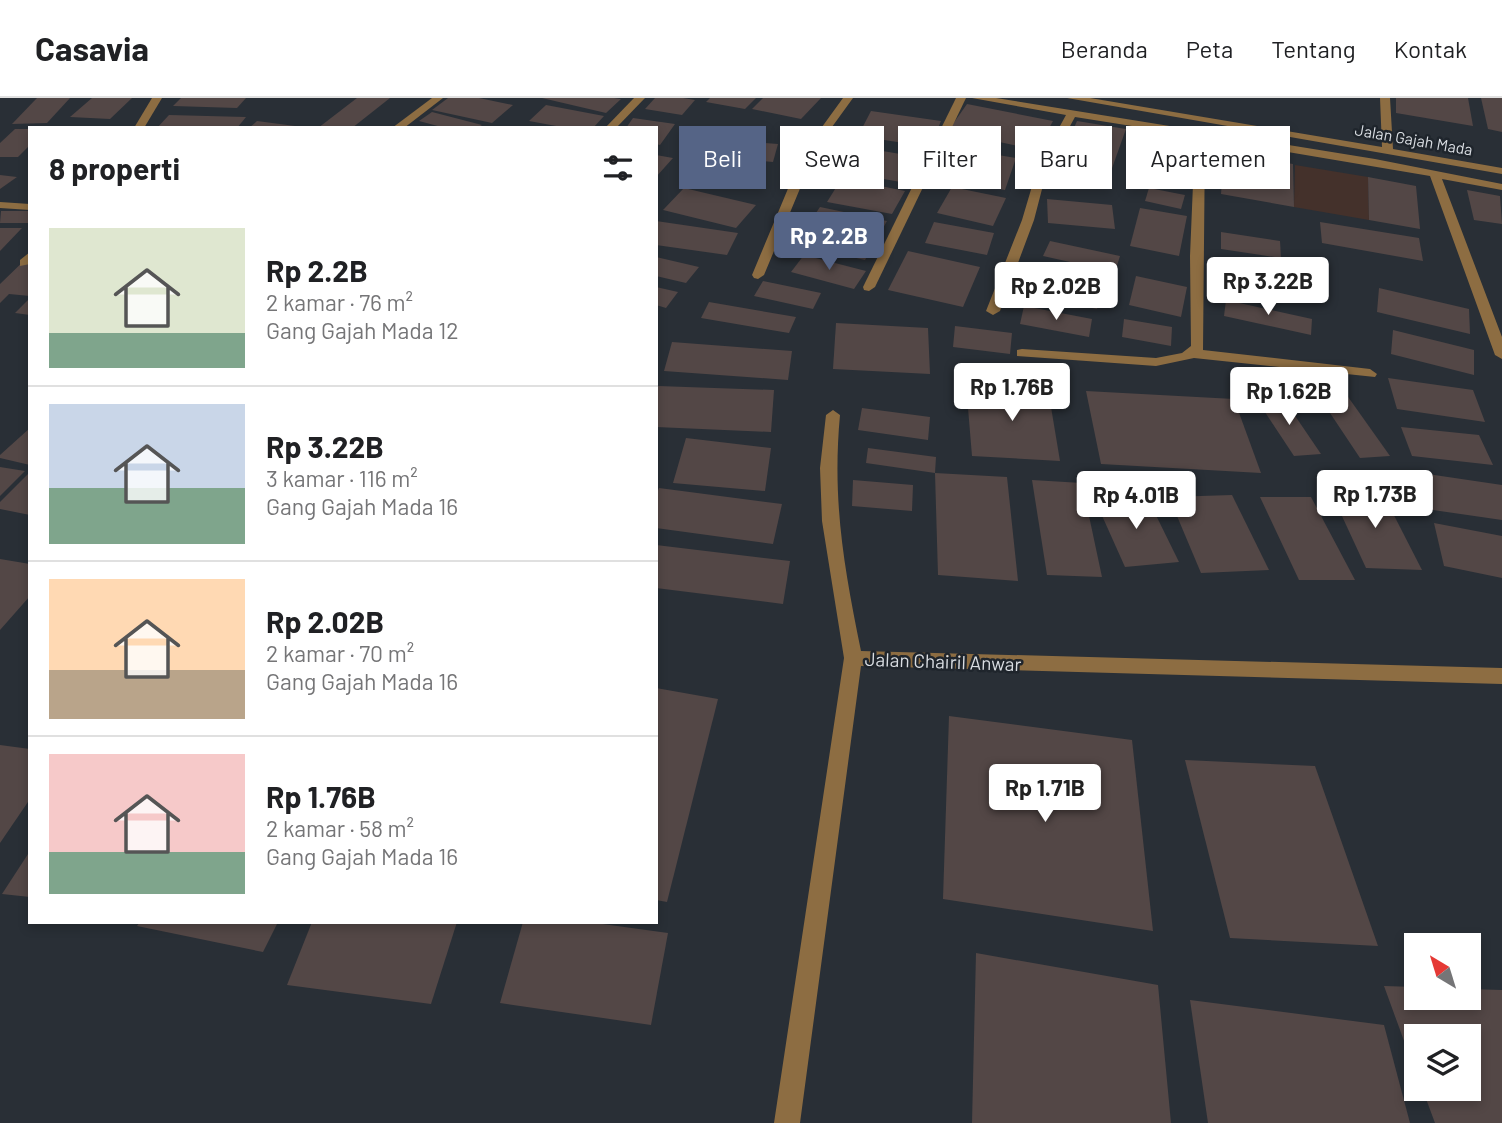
<!DOCTYPE html>
<html lang="id">
<meta charset="utf-8">
<style>
:root{--surface:#fff;--page:#f2f2f2;--text:#202124;--muted:#757577;--line:#e0e0e0;--accent:#556486}
body{margin:0;font-family:Barlow,sans-serif;background:var(--page);color:var(--text);height:100vh;display:flex;flex-direction:column;font-size:26px;white-space:nowrap}
*{box-sizing:border-box;margin:0}
p{font-size:23px;color:var(--muted)}
.icon{flex:none;width:38px;height:38px;fill:none;stroke:currentColor;stroke-width:2;stroke-linecap:round;stroke-linejoin:round}
.map{position:relative;flex:1;overflow:hidden}
.drawer{position:absolute;left:28px;top:28px;width:630px;height:798px;display:flex;flex-direction:column;background:var(--surface);border-radius:0px;box-shadow:0 4px 10px #0003}
.drawer>*{flex:none}
.guide{position:absolute;left:679px;top:28px;width:665px;height:63px;display:flex;gap:14px}
.needle{width:46px;rotate:322deg}
.fabs{position:absolute;left:1404px;top:835px;display:grid;gap:14px}
.fabs a{display:grid;place-items:center;width:77px;height:77px;border-radius:0px;background:var(--surface);box-shadow:0 4px 10px #0003;font-size:35px}
.price{position:absolute;translate:-50% -60px;padding:0 16px;border-radius:7px;background:#fff;color:#222;font-size:23px;line-height:46px;filter:drop-shadow(0 2px 4px #0008)}
.price::after{content:'';position:absolute;left:50%;top:42px;width:21px;height:16px;margin-left:-10px;background:inherit;clip-path:polygon(0 0,100% 0,50% 100%)}
.price.on{background:var(--accent);color:#fff}
ul{padding:0;list-style:none}
li{display:flex;align-items:center;gap:21px;height:175px;padding:0 21px}
li+li{border-top:2px solid var(--line)}
li span{display:grid;place-items:center;flex:none;width:196px;height:140px;border-radius:0px;color:#555}
li>.icon{margin-inline-start:auto}
span .icon{width:84px;height:84px;fill:#fffc;stroke-width:1}
li b{font-size:30px}
h2{display:flex;justify-content:space-between;align-items:center;height:84px;padding:0 21px;font-size:30px}
.tag{padding:0 24px;border-radius:0px;background:var(--surface);box-shadow:0 4px 10px #0003;font-size:24px;line-height:63px}
.tag.on{background:var(--accent);color:#fff}
header{display:flex;align-items:center;gap:42px;box-sizing:border-box;height:98px;padding:0 35px;background:var(--surface);border-bottom:2px solid var(--line)}
header strong{font-size:33px}
nav{display:flex;gap:38px;margin-inline-start:auto;font-size:24px}
.map>svg:first-child{display:block}
.commercial{fill:#44312b}
.building{fill:#534746}
.lines{fill:none;stroke-linecap:round;stroke-linejoin:round}
.minor{fill:#8d6d42;fill-rule:evenodd}
.labels{text-anchor:middle;dominant-baseline:central;stroke-width:5;stroke-linejoin:round;paint-order:stroke}
.far-street-label{font-size:16px;fill:#d9dde2;stroke:#1f252c}
.street-label{font-size:19px;fill:#d9dde2;stroke:#1f252c}
</style>
<header>
<strong>Casavia</strong>
<nav><a>Beranda</a><a>Peta</a><a>Tentang</a><a>Kontak</a></nav>
</header>
<div class="map">
<svg width="1502" height="1025" viewBox="0 0 1502 1025">
<rect width="100%" height="100%" fill="#292f36"/>
<!-- commercial -->
<polygon class="commercial" points="1295,67 1368,79 1369,122 1294,109"/>
<!-- building -->
<g class="building">
<polygon points="37,0 70,0 47,25 12,26"/>
<polygon points="92,0 132,0 110,21 70,19"/>
<polygon points="181,0 246,0 237,10 173,8"/>
<polygon points="357,0 390,0 352,30 318,30"/>
<polygon points="448,0 479,0 513,7 492,25 432,12"/>
<polygon points="542,0 614,0 621,1 606,15"/>
<polygon points="655,0 683,0 695,2 682,17 645,11"/>
<polygon points="710,0 756,0 745,11 706,4"/>
<polygon points="763,0 821,0 801,21 752,11"/>
<polygon points="1396,0 1468,0 1473,28 1396,15"/>
<polygon points="1481,0 1502,0 1502,34 1488,31"/>
<polygon points="967,6 1053,23 1037,52 948,33"/>
<polygon points="546,7 604,18 593,30 567,30 529,23"/>
<polygon points="871,13 941,23 930,49 858,38"/>
<polygon points="432,14 482,27 477,30 445,30 419,23"/>
<polygon points="169,17 246,19 237,30 157,30"/>
<polygon points="633,20 675,26 660,47 656,46 656,30 626,30"/>
<polygon points="257,23 295,28 294,30 249,30"/>
<polygon points="1077,23 1126,31 1111,73 1060,62"/>
<polygon points="15,31 30,31 30,47 18,59 0,59 0,45"/>
<polygon points="1136,38 1179,43 1182,86 1136,80"/>
<polygon points="691,39 778,46 773,64 684,56"/>
<polygon points="859,49 924,60 912,86 844,74"/>
<polygon points="950,49 1016,60 1005,92 935,80"/>
<polygon points="1224,55 1293,66 1294,109 1221,96"/>
<polygon points="656,57 673,60 656,79"/>
<polygon points="694,66 766,74 760,89 687,81"/>
<polygon points="1065,73 1106,78 1106,90 1065,85"/>
<polygon points="0,77 17,79 0,91"/>
<polygon points="1368,79 1416,88 1420,131 1369,122"/>
<polygon points="842,80 905,93 892,116 827,104"/>
<polygon points="952,89 1006,100 993,128 937,115"/>
<polygon points="684,90 756,107 736,130 663,112"/>
<polygon points="1149,90 1185,97 1181,111 1145,103"/>
<polygon points="1467,92 1500,98 1502,126 1474,122"/>
<polygon points="1047,101 1112,107 1115,131 1048,125"/>
<polygon points="820,109 887,123 865,162 795,146"/>
<polygon points="1140,110 1187,118 1179,158 1130,148"/>
<polygon points="1,113 30,113 30,125 0,125"/>
<polygon points="656,123 738,135 727,157 656,147"/>
<polygon points="934,124 994,135 987,157 925,145"/>
<polygon points="1320,124 1419,140 1423,163 1322,145"/>
<polygon points="0,130 22,130 0,153"/>
<polygon points="1221,134 1280,143 1281,160 1221,151"/>
<polygon points="1050,143 1120,158 1115,174 1043,158"/>
<polygon points="908,153 980,169 963,209 888,192"/>
<polygon points="30,157 30,198 9,196 0,205 0,186"/>
<polygon points="804,157 866,173 854,191 791,174"/>
<polygon points="656,159 699,169 686,185 656,178"/>
<polygon points="1024,166 1113,183 1111,192 1021,174"/>
<polygon points="1136,178 1187,189 1181,219 1129,207"/>
<polygon points="763,183 821,195 813,211 754,198"/>
<polygon points="1039,186 1100,198 1097,211 1036,199"/>
<polygon points="656,189 678,194 666,210 656,207"/>
<polygon points="1379,190 1469,211 1470,236 1377,214"/>
<polygon points="30,200 30,217 15,215"/>
<polygon points="1226,202 1312,221 1311,237 1224,218"/>
<polygon points="709,204 796,219 789,235 701,220"/>
<polygon points="1024,208 1092,221 1089,239 1020,226"/>
<polygon points="1124,221 1172,229 1171,248 1122,239"/>
<polygon points="836,225 928,230 930,276 833,271"/>
<polygon points="955,228 1012,235 1010,256 953,249"/>
<polygon points="1393,232 1474,252 1474,277 1391,256"/>
<polygon points="672,244 792,253 788,282 664,273"/>
<polygon points="1388,280 1473,292 1485,324 1397,311"/>
<polygon points="966,286 1048,291 1060,363 972,358"/>
<polygon points="658,288 774,292 771,334 656,329"/>
<polygon points="1086,293 1234,301 1261,375 1101,366"/>
<polygon points="1346,296 1390,358 1360,360 1318,297"/>
<polygon points="1283,300 1321,356 1294,358 1257,302"/>
<polygon points="862,310 930,319 928,342 858,332"/>
<polygon points="1401,329 1479,337 1493,367 1412,358"/>
<polygon points="30,330 30,367 0,360 0,357"/>
<polygon points="686,340 771,350 765,393 673,385"/>
<polygon points="868,350 936,359 935,375 866,365"/>
<polygon points="0,369 25,373 0,398"/>
<polygon points="30,374 30,417 0,411 0,404"/>
<polygon points="1414,374 1502,387 1502,422 1426,411"/>
<polygon points="935,375 1007,379 1018,483 938,477"/>
<polygon points="853,382 913,387 912,413 852,408"/>
<polygon points="1032,382 1082,385 1102,479 1047,477"/>
<polygon points="659,390 782,406 773,446 656,430 656,397"/>
<polygon points="1329,390 1381,392 1422,472 1366,470"/>
<polygon points="1146,397 1179,464 1125,469 1095,402"/>
<polygon points="1232,397 1269,472 1201,475 1169,399"/>
<polygon points="1260,399 1311,399 1355,482 1299,482"/>
<polygon points="1434,425 1502,438 1502,480 1444,468"/>
<polygon points="656,447 790,463 783,506 656,490"/>
<polygon points="0,461 30,466 30,498 0,532"/>
<polygon points="656,590 718,601 667,804 656,802"/>
<polygon points="949,618 1132,642 1153,833 943,801"/>
<polygon points="0,647 30,651 30,701 0,745"/>
<polygon points="1185,662 1315,668 1378,848 1230,840"/>
<polygon points="30,753 30,799 2,796"/>
<polygon points="140,824 278,824 263,854 137,828"/>
<polygon points="312,824 457,824 431,906 287,887"/>
<polygon points="523,824 588,824 668,835 651,927 500,905"/>
<polygon points="976,855 1158,887 1171,1025 972,1025"/>
<polygon points="1384,888 1416,889 1416,900 1468,900 1468,891 1502,892 1502,1025 1435,1025 1422,990 1468,990 1468,938 1416,938 1415,973"/>
<polygon points="1190,902 1384,927 1410,1025 1208,1025"/>
</g>
<g class="lines">
<!-- minor -->
<g class="minor">
<polygon points="152,0 162,0 144,30 134,30"/>
<polygon points="432,0 443,0 404,30 392,30"/>
<polygon points="634,0 645,0 616,30 605,30"/>
<polygon points="843,0 853,0 824,40 809,69 764,177 758,181 754,180 752,177 797,69 814,40"/>
<polygon points="956,0 966,0 875,189 869,193 864,192 863,189"/>
<polygon points="972,0 996,0 1375,61 1502,86 1502,92 1442,81 1502,239 1502,261 1495,257 1430,78 1205,40 1203,252 1370,271 1377,276 1375,279 1194,260 1156,268 1017,258 1017,252 1022,251 1156,260 1182,255 1191,248 1190,158 1195,38 1075,19 1048,68 1034,122 1000,213 993,217 986,213 1022,122 1038,68 1066,17"/>
<polygon points="1067,0 1090,0 1382,49 1380,0 1390,0 1393,51 1502,70 1502,76"/>
<polygon points="0,104 30,106 30,112 0,110"/>
<polygon points="30,154 30,166 20,168 20,162"/>
<path d="M 833,312 L 840,317 C 832,403 844,469 861,553 L 1502,570 L 1502,586 L 861,568 L 800,1025 L 774,1025 L 844,560 L 822,423 L 820,370 L 826,317 Z"/>
</g>
</g>
<g class="labels">
<!-- far-street labels -->
<g class="far-street-label">
<text transform="translate(1414 41) rotate(10)">Jalan Gajah Mada</text>
</g>
<!-- street labels -->
<g class="street-label">
<text transform="translate(943 563) rotate(2)">Jalan Chairil Anwar</text>
</g>
</g>
</svg>
<div class="fabs">
<a><svg class="needle" viewBox="-14 -14 28 28"><path d="M0-13l5 13h-10z" fill="#e53935"/><path d="M0 13l5-13h-10z" fill="#757577"/></svg></a>
<a><svg class="icon" aria-label="layers" viewBox="0 0 24 24"><path d="M12 4l9 5-9 5-9-5zM3 14l9 5 9-5"/></svg></a>
</div>
<b class="price on" style="left:829px;top:174px">Rp 2.2B</b>
<b class="price" style="left:1268px;top:219px">Rp 3.22B</b>
<b class="price" style="left:1056px;top:224px">Rp 2.02B</b>
<b class="price" style="left:1012px;top:325px">Rp 1.76B</b>
<b class="price" style="left:1289px;top:329px">Rp 1.62B</b>
<b class="price" style="left:1375px;top:432px">Rp 1.73B</b>
<b class="price" style="left:1136px;top:433px">Rp 4.01B</b>
<b class="price" style="left:1045px;top:726px">Rp 1.71B</b>
<div class="guide">
<a class="tag on">Beli</a>
<a class="tag">Sewa</a>
<a class="tag">Filter</a>
<a class="tag">Baru</a>
<a class="tag">Apartemen</a>
</div>
<section class="drawer">
<h2>8 properti<svg class="icon" aria-label="filters" viewBox="0 0 24 24"><path d="M4 7h16M4 17h16"/><circle cx="9" cy="7" r="2"/><circle cx="15" cy="17" r="2"/></svg></h2>
<ul>
<li><span style="background:linear-gradient(#dfe7d0 75%,#7fa58c 0)"><svg class="icon" aria-label="home" viewBox="0 0 24 24"><path d="M3 11l9-7 9 7M6 9v11h12V9"/></svg></span><div><b>Rp 2.2B</b><p>2 kamar · 76 m²</p><p>Gang Gajah Mada 12</p></div></li>
<li><span style="background:linear-gradient(#c9d6e8 60%,#7fa58c 0)"><svg class="icon" aria-label="home" viewBox="0 0 24 24"><path d="M3 11l9-7 9 7M6 9v11h12V9"/></svg></span><div><b>Rp 3.22B</b><p>3 kamar · 116 m²</p><p>Gang Gajah Mada 16</p></div></li>
<li><span style="background:linear-gradient(#ffd9b3 65%,#b9a48a 0)"><svg class="icon" aria-label="home" viewBox="0 0 24 24"><path d="M3 11l9-7 9 7M6 9v11h12V9"/></svg></span><div><b>Rp 2.02B</b><p>2 kamar · 70 m²</p><p>Gang Gajah Mada 16</p></div></li>
<li><span style="background:linear-gradient(#f6c9c9 70%,#7fa58c 0)"><svg class="icon" aria-label="home" viewBox="0 0 24 24"><path d="M3 11l9-7 9 7M6 9v11h12V9"/></svg></span><div><b>Rp 1.76B</b><p>2 kamar · 58 m²</p><p>Gang Gajah Mada 16</p></div></li>
</ul>
</section>
</div>
